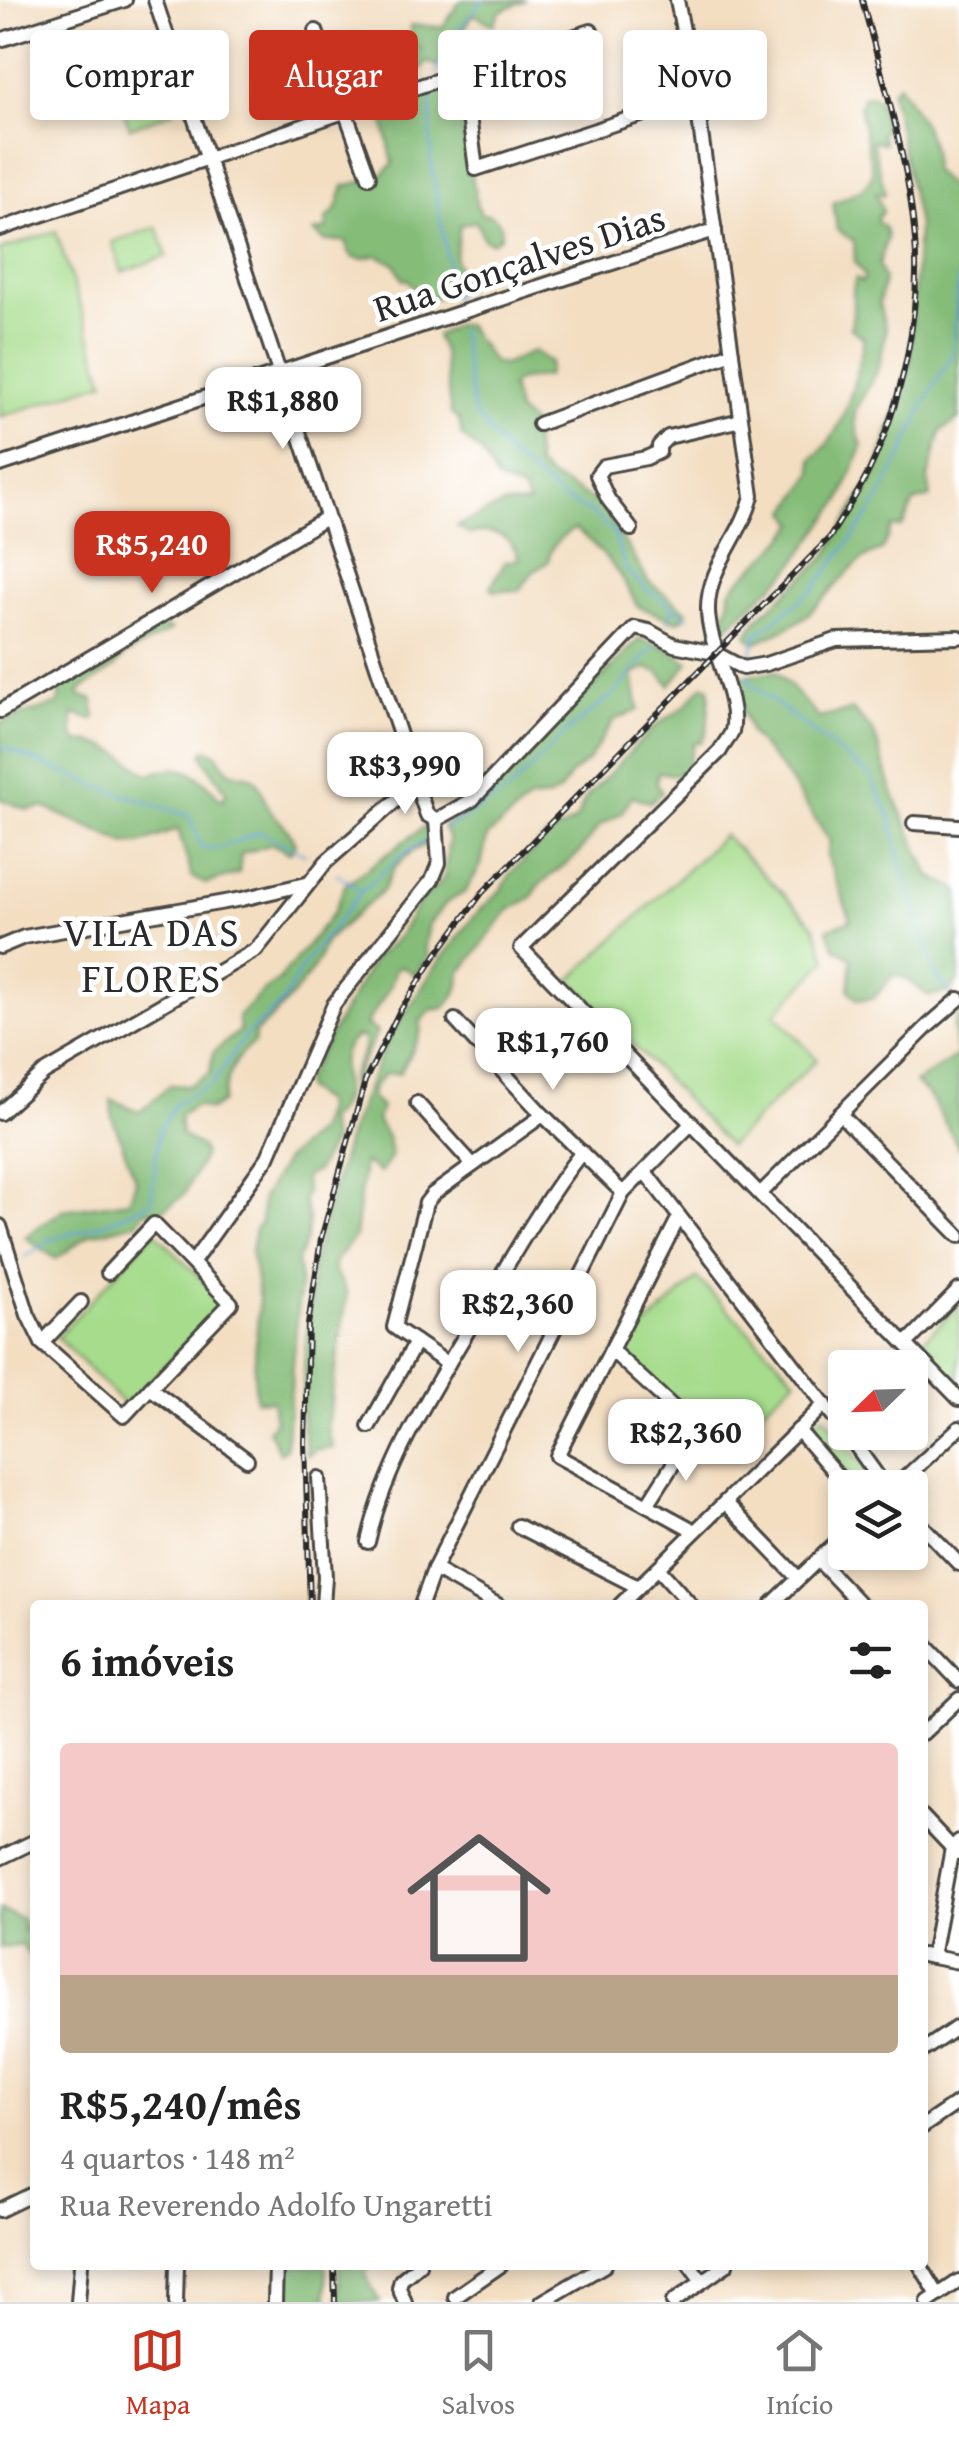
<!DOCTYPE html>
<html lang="pt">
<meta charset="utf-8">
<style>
:root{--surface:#fff;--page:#f2f2f2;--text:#222;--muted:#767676;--line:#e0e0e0;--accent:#c8321e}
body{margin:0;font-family:"Gentium Book Plus",serif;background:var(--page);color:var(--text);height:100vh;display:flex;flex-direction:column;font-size:38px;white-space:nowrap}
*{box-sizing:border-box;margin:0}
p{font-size:32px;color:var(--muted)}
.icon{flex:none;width:55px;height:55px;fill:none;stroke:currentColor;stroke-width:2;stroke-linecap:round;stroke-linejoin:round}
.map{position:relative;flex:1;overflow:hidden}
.details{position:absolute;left:30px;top:1600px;width:898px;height:670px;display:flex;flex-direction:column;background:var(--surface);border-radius:10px;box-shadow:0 5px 15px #0003}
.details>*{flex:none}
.hud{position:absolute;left:30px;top:30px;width:900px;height:90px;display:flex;gap:20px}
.needle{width:65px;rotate:247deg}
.buttons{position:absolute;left:828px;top:1350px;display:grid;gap:20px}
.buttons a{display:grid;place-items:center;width:100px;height:100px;border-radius:10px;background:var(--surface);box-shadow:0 5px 15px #0003;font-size:50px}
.price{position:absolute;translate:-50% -85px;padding:0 22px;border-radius:20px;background:#fff;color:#222;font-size:32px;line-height:65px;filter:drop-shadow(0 2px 5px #0008)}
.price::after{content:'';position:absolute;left:50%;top:60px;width:30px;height:22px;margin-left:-15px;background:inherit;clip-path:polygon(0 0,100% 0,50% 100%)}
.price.active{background:var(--accent);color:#fff}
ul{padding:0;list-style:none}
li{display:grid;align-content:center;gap:20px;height:530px;padding:0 30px}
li+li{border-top:2px solid var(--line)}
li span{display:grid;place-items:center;height:310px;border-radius:10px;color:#555}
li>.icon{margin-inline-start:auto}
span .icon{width:180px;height:180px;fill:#fffc;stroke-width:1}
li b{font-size:42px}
h2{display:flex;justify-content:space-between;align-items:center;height:120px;padding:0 30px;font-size:42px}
.chip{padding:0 35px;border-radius:10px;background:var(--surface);box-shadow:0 5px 15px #0003;font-size:35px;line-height:90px}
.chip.active{background:var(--accent);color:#fff}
.menu{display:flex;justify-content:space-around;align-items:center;height:140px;border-top:2px solid var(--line);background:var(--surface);font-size:28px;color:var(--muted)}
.menu a{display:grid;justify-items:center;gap:5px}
.menu .active{color:var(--accent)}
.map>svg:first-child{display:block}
.green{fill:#a6dc8c;stroke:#68845c;stroke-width:2.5}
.forest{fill:#84bc78;stroke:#587452;stroke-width:2.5}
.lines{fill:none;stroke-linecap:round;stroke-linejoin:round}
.stream{stroke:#65a2d6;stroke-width:2.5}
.minor-casing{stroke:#494642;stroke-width:18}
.minor{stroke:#fff;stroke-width:12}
.rail-casing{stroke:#2b2b2b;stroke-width:6}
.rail{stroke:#fff;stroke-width:2.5;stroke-dasharray:8;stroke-linecap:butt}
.labels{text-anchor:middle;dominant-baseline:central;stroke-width:9;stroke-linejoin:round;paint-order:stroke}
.street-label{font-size:38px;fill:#2b2b2b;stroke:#fff}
.neighbourhood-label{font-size:40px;letter-spacing:2.5px;fill:#2b2b2b;stroke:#fff}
</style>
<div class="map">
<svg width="959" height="2302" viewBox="0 0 959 2302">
<rect width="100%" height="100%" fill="#fff"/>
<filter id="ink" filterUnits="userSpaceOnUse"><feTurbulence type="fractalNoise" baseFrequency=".01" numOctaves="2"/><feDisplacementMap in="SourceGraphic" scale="20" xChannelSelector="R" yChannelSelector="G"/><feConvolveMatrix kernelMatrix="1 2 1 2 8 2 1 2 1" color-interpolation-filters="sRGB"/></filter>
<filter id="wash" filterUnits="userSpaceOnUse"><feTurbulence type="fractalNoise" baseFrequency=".0048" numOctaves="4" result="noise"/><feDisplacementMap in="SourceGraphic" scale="40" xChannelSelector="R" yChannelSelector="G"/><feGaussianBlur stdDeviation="2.25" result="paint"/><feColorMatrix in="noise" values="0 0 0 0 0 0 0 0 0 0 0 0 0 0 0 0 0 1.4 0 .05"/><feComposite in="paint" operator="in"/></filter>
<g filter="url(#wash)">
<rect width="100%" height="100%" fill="#f3dec2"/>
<!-- green -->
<g class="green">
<polygon points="164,88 173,111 130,128 121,104"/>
<polygon points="157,227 167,256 122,272 112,242"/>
<polygon points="56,231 105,382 0,417 0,250"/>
<polygon points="724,835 814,925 827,960 775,1014 817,1059 729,1146 571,979"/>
<polygon points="155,1232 225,1304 126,1407 57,1337"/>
<polygon points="697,1278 796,1379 719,1448 623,1349"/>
<polygon points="959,1306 959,1385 920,1343"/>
<polygon points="824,1415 879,1487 859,1487 807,1430"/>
</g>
<!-- forest -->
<g class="forest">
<polygon points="465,0 526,0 500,11 493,25 476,15 472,16 463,31 468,47 437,66 428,62 419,70 409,67 408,63 414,60 421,49 414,47 410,25 443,27 460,1"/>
<path d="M 448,82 L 454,85 L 477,204 L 481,214 L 491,215 L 500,223 L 501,236 L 493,243 L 484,239 L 476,221 L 460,225 L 455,259 L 466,289 C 438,298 426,305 407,279 L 403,280 L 395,264 L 377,255 L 363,259 L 354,258 L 348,251 L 346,241 L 325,241 L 314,232 L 327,229 L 326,220 L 337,208 L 344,186 L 379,177 L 393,164 L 384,122 L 414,91 Z"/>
<path d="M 899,84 C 913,110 938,138 932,169 L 953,191 L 959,189 L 959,419 L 941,431 L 928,478 L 931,497 L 914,502 L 902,527 L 892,527 L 882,550 C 854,556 829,599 804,617 C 789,629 771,635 754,643 L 747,635 L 757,619 L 825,558 L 877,469 L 910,365 L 918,225 L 891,91 Z"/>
<path d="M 870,95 L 878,99 L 886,126 L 881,134 L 884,143 L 872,141 L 885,192 L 884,195 L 876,192 L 883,212 L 878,216 L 877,222 L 885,228 L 887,238 L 879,264 L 884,280 L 879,304 L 886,330 L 879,367 L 855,411 L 855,423 L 862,447 L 841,500 L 789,571 L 723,631 C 722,615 731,607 730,591 C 752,565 777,552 796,523 L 788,511 L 813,473 L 812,459 C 846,434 856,377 864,338 L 850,328 C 857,312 849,293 856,278 L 862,282 L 865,277 L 855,262 L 854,241 L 837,230 L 833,203 L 865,187 L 873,173 L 859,105 L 862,104 L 863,97 Z"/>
<path d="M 455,325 L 466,325 L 493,362 L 504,365 L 533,351 L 550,362 L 547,376 L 516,381 L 511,387 L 518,412 L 533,425 L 537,466 L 548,476 L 602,505 L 648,581 L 687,611 L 683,619 L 676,621 L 637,606 C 624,577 601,548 575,529 C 561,536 550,544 549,561 L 533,572 L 520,590 L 494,591 L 491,587 L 505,562 L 519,559 C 512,535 492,528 469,534 L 457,526 L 503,505 L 529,504 L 523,491 L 497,480 L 481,452 L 462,436 L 459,420 L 451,414 L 443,352 L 436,336 Z"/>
<path d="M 162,625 L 171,630 L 124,656 L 115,667 L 81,690 L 79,695 L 93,700 L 95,716 L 93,720 L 73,714 L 73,737 L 80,743 C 91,739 92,744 103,746 C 124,752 131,764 150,775 C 180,760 199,773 219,798 L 224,799 L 226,793 C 219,777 207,768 202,753 L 206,749 L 216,753 C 233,788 243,764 258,783 C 262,788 264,799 267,805 C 276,821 288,824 295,844 L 290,853 L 272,844 L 241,854 L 239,873 L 206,884 L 192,877 L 178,829 L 139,844 L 124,843 L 44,807 L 28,810 L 0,799 L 0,724 C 18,712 41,712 59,703 L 59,687 Z"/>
<path d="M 639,639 L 665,647 L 689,662 L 670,685 L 659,672 L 646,668 L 633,675 L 639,710 L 614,720 L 588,761 L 571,774 L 560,791 L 548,798 L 529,800 L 487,837 L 481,865 L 465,892 L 446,903 L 429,924 L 425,946 L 428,957 L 415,975 L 402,966 L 396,968 L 391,985 L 366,1025 L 377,1032 L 350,1087 C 349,1069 368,1056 364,1038 L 358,1036 C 328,1055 353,1085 339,1108 C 336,1113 331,1117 327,1121 L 332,1142 L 316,1171 L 304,1178 L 306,1192 L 303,1199 L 308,1219 L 306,1239 L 297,1261 L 300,1282 L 286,1449 L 280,1453 L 268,1430 L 275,1421 L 272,1401 L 256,1400 L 254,1372 L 259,1299 L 251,1251 L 255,1229 L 261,1222 L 262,1198 L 285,1160 L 318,1130 L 325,1109 L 323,1102 L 305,1089 L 304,1081 L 373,960 L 398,937 L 418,904 L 444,878 L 449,840 L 443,826 L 482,802 Z"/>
<polygon points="776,671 819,718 853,710 874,733 893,793 930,876 959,890 959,981 948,992 929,996 903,977 893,975 874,998 858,1000 849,990 852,958 835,948 827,929 851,920 827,857 830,841 783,771 751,734 732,681 747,675"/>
<path d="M 703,685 L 708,686 L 710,691 L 707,731 L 701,742 L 694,743 L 686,771 L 676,775 L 658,772 L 656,783 L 662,793 L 650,802 L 632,796 L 623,812 L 599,826 L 578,854 L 539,885 L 532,897 L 508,911 L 460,974 C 460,990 455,997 444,1008 L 431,1010 L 421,1021 L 420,1035 L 400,1073 L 385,1074 L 373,1087 L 371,1098 L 381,1107 L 377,1120 L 388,1139 L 391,1156 L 380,1173 L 364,1162 L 355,1237 L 336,1259 L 333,1269 L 347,1293 L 327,1427 L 333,1448 L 315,1450 L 307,1456 L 301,1412 L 312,1264 L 348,1136 L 384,1047 L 433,970 L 475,915 L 502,889 L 511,873 L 546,837 L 576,820 L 585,799 L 654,727 L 684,707 Z"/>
<path d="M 425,826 L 429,832 L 425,845 L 414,850 L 394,867 L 384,889 L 328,939 C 320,948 321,958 314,967 C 297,992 278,1014 255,1033 L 254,1043 C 233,1056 227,1079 222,1102 L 210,1110 L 196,1105 L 179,1116 L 181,1135 L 201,1147 L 204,1155 L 184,1195 L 159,1213 L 146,1211 L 136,1223 L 89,1235 L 56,1259 L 25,1237 L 63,1210 L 129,1201 L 136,1181 L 112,1117 L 111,1099 L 140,1112 L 170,1085 L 188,1086 L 210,1073 L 213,1053 L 240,1030 L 238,1017 L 262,992 L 278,981 L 334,912 L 345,885 Z"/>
<polygon points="959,1012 959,1148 930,1097 915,1083 957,1056 953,1028"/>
<polygon points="0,1910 23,1919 23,1931 31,1921 35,1923 35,1963 21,1945 0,1948"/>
<polygon points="291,2265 326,2265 327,2302 291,2302 286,2283"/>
<polygon points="339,2265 371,2265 364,2273 380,2302 339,2302"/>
</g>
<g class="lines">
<!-- stream -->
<g class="stream">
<polyline points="436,74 453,36 483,0"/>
<polyline points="431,86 431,163 454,299"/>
<polyline points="460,330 474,413 508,454 563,499 592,513 614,533 626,569 647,590 688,617"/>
<polyline points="667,624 673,607"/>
<polyline points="750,661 756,635 814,589 873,510 901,458 925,402 952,355 959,277"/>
<polyline points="749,674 749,682 870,776 890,816 903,871 935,974 955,998"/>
<polyline points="0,746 89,783 189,816 202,848 219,848 260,832 305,854"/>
<polyline points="445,829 510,790 564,734 617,691 655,645"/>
<polyline points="337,874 361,890"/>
<polyline points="25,1257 50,1240 106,1223 151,1202 159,1130 176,1103 213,1083 245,1036 281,1004 306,961 362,891 399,857 425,841"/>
</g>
</g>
</g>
<g filter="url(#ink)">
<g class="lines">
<defs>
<g id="minor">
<polyline points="155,0 416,783 427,815 436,820"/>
<path d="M 677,0 L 696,97 L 752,496 C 742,536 707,568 708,610 C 708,646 740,700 732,731 C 730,737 723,745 720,751 L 521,948 L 959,1399"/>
<polyline points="316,31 369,177"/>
<polyline points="0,40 125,0"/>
<polyline points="463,71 476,169 696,97"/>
<polyline points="0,229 429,83 591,31"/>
<polyline points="539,424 732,353"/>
<path d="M 0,465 C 239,387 475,306 715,230"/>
<polyline points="631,529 608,499 597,475 604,466 646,458 659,452 659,446 668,437 741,420"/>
<polyline points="0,711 326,518"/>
<polyline points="436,820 472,800 635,628 649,631 674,645 715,653 743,668 766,664 836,640 959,637"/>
<polyline points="914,823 959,826"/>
<polyline points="0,947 24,937 242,899 306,884"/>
<polyline points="455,1020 543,1115 623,1193"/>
<polyline points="417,1103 473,1165"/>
<polyline points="0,1113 44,1073 256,950 326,862 416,783"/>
<polyline points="840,1114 959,1236"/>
<polyline points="645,1172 845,1431"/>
<polyline points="760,1194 928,1026 959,999"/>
<polyline points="679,1217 557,1456 695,1531"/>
<polyline points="0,1226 28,1315 42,1343 124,1416 150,1388 247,1460"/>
<polyline points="193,1262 268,1157 334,1004 432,880 439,863 436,820"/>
<polyline points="108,1273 154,1224 231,1303 150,1388"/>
<polyline points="42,1343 81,1302"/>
<polyline points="906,1344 959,1290"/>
<polyline points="611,1350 674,1408"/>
<polyline points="448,1364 394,1327 426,1203 433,1194 543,1115"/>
<polyline points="369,1426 416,1342"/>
<polyline points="798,1430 848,1488"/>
<polyline points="846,1432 886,1488"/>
<polyline points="319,1478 325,1577 323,1605"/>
<polyline points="894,1488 959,1428"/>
<polyline points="725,1502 798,1578"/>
<polyline points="647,1505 689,1439"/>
<polyline points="910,1513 959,1564"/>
<polyline points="518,1526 638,1587"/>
<path d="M 368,1542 C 385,1463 436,1384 478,1314 C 511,1259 542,1203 582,1152"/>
<polyline points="818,1560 861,1605"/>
<polyline points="658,1568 691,1605"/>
<polyline points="434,1569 498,1605"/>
<polyline points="421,1605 434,1569 623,1193 692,1123"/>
<polyline points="620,1605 825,1404"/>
<polyline points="771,1605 845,1534"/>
<polyline points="922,1642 959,1681"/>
<polyline points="922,1734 959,1699"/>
<polyline points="922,1816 957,1853"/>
<polyline points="0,1858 35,1841"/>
<polyline points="922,1955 959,1962"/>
<polyline points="932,1957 952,1848 959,1841"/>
<polyline points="922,2051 959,2026"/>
<polyline points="922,2127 959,2102"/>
<polyline points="0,2210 35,2193"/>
<polyline points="690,2265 702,2281"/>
<polyline points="920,2265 938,2295"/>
<polyline points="455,2297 501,2265"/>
<polyline points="78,2302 81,2265"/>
<polyline points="176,2302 177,2265"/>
<polyline points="275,2302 276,2265"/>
<polyline points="405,2302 399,2288 401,2280 419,2265"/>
<polyline points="542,2302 605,2265"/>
<polyline points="673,2302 726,2265"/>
<polyline points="928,2302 959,2281"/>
</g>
</defs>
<!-- minor casing -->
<use href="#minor" class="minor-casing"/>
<!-- minor -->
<use href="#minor" class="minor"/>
<defs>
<g id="rail">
<path d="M 310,1605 L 305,1443 L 308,1325 L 321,1239 L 365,1081 L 398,1014 L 436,955 L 482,893 L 830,537 C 843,515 858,494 869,471 C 902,402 921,316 915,240 C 909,159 882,78 862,0"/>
<polyline points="334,2265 335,2302"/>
</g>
</defs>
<!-- rail casing -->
<use href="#rail" class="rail-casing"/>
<!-- rail -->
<use href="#rail" class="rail"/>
</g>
</g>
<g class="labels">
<!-- street labels -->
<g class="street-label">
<text transform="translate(519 262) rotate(-18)">Rua Gonçalves Dias</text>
</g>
<!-- neighbourhood labels -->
<g class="neighbourhood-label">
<text x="152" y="931">VILA DAS<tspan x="152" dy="46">FLORES</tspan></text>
</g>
</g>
</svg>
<div class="buttons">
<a><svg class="needle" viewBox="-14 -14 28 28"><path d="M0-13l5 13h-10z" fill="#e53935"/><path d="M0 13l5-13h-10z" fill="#767676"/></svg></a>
<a><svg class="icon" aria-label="layers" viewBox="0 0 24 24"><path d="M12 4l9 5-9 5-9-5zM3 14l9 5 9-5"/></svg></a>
</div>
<b class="price" style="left:283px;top:452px">R$1,880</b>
<b class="price active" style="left:152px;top:596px">R$5,240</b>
<b class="price" style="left:405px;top:817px">R$3,990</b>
<b class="price" style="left:553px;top:1093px">R$1,760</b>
<b class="price" style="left:518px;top:1355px">R$2,360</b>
<b class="price" style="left:686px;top:1484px">R$2,360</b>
<div class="hud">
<a class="chip">Comprar</a>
<a class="chip active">Alugar</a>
<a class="chip">Filtros</a>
<a class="chip">Novo</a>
</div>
<section class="details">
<h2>6 imóveis<svg class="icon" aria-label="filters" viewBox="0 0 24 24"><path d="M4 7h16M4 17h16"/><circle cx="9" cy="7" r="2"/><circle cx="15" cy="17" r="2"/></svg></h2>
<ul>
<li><span style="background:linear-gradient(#f6c9c9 75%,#b9a48a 0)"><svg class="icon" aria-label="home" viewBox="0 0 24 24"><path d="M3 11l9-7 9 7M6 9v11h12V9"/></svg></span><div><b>R$5,240/mês</b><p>4 quartos · 148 m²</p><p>Rua Reverendo Adolfo Ungaretti</p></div></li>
</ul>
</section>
</div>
<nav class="menu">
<a class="active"><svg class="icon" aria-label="map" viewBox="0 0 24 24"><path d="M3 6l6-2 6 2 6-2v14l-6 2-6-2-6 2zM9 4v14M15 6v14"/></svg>Mapa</a>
<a><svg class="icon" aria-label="saved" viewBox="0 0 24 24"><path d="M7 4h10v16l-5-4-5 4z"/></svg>Salvos</a>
<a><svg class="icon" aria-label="home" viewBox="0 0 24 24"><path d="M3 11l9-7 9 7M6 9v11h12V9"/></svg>Início</a>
</nav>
